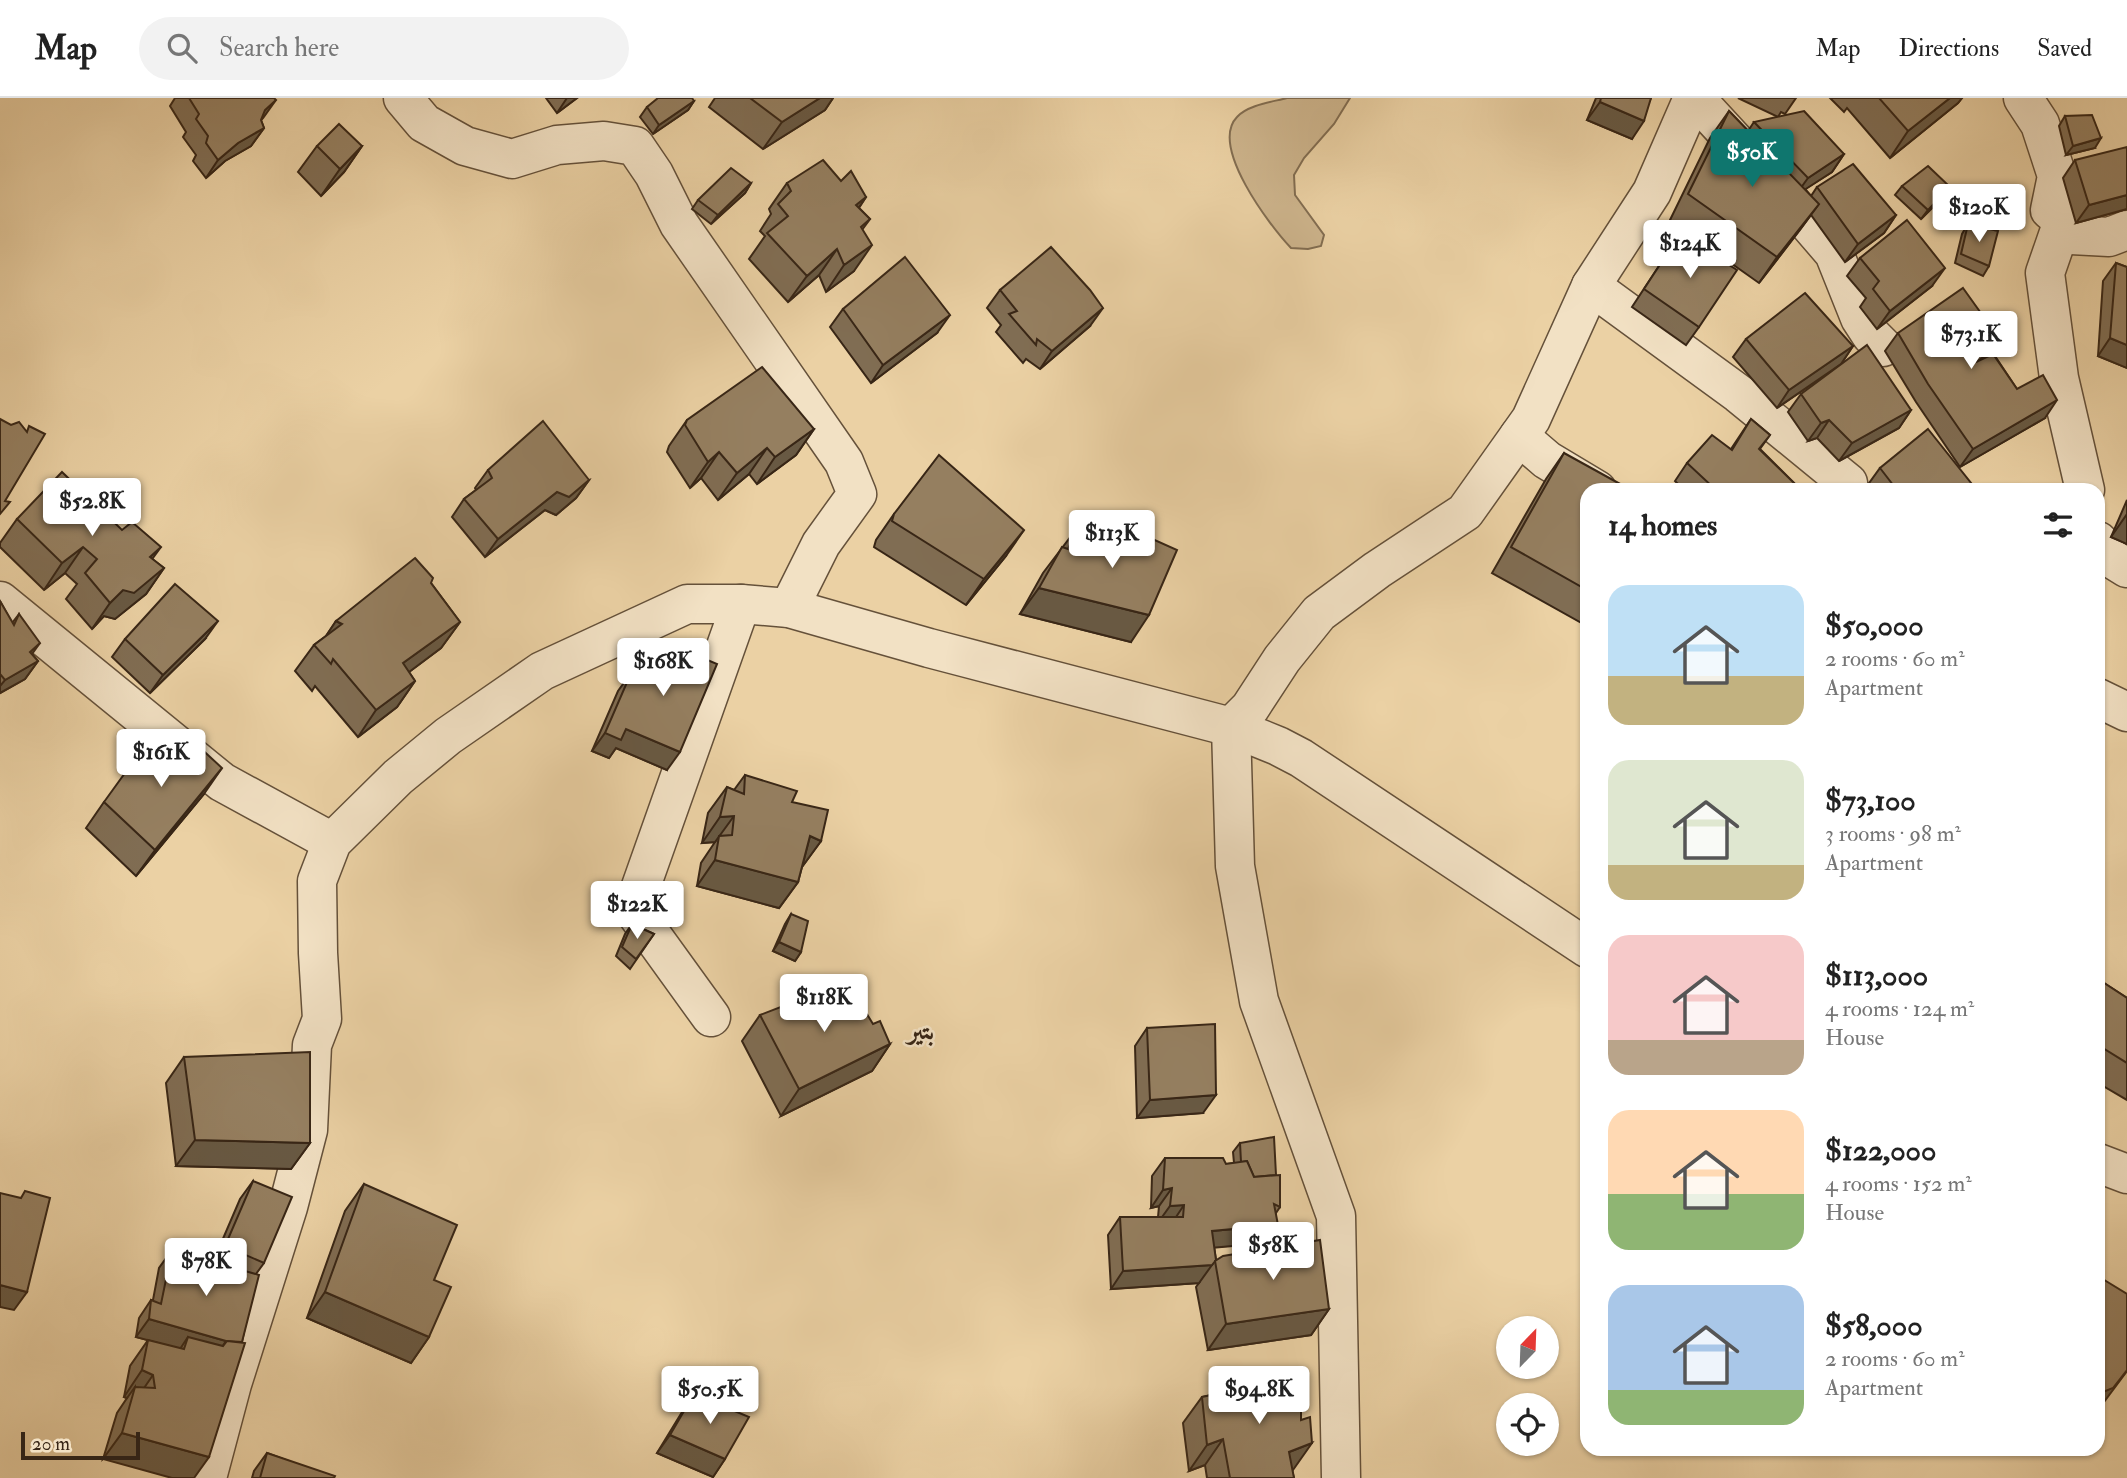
<!DOCTYPE html>
<meta charset="utf-8">
<style>
:root{--surface:#fff;--page:#f2f2f2;--text:#222;--muted:#767676;--line:#e0e0e0;--accent:#0f766e}
body{margin:0;font-family:"IM FELL Double Pica",Amiri,serif;background:var(--page);color:var(--text);height:100vh;display:flex;flex-direction:column;font-size:26px;white-space:nowrap}
*{box-sizing:border-box;margin:0}
p{font-size:23px;color:var(--muted)}
.icon{flex:none;width:38px;height:38px;fill:none;stroke:currentColor;stroke-width:2;stroke-linecap:round;stroke-linejoin:round}
.map{position:relative;flex:1;overflow:hidden}
.sheet{position:absolute;left:1580px;top:385px;width:525px;height:973px;display:flex;flex-direction:column;background:var(--surface);border-radius:21px;box-shadow:0 2px 5px #0004}
.sheet>*{flex:none}
.needle{width:46px;rotate:23deg}
.tools{position:absolute;left:1496px;top:1218px;display:grid;gap:14px}
.tools a{display:grid;place-items:center;width:63px;height:63px;border-radius:50%;background:var(--surface);box-shadow:0 2px 5px #0004;font-size:35px}
.scale{position:absolute;left:21px;bottom:18px;width:119px;box-sizing:border-box;padding-left:7px;border:4px solid #382616;border-top:0;font-size:19px;line-height:24px;white-space:nowrap;color:#382616;-webkit-text-stroke:5px #f2e1c4;paint-order:stroke}
.price{position:absolute;translate:-50% -60px;padding:0 16px;border-radius:7px;background:#fff;color:#222;font-size:23px;line-height:46px;filter:drop-shadow(0 2px 4px #0008)}
.price::after{content:'';position:absolute;left:50%;top:42px;width:21px;height:16px;margin-left:-10px;background:inherit;clip-path:polygon(0 0,100% 0,50% 100%)}
.price.active{background:var(--accent);color:#fff}
ul{padding:0;list-style:none}
li{display:flex;align-items:center;gap:21px;height:175px;padding:0 28px}
li span{display:grid;place-items:center;flex:none;width:196px;height:140px;border-radius:21px;color:#555}
li>.icon{margin-inline-start:auto}
span .icon{width:84px;height:84px;fill:#fffc;stroke-width:1}
li b{font-size:30px}
h2{display:flex;justify-content:space-between;align-items:center;height:84px;padding:0 28px;font-size:30px}
header{display:flex;align-items:center;gap:42px;box-sizing:border-box;height:98px;padding:0 35px;background:var(--surface);border-bottom:2px solid var(--line)}
header strong{font-size:33px}
nav{display:flex;gap:38px;margin-inline-start:auto;font-size:24px}
.search{width:490px;height:63px;background:var(--page);display:flex;align-items:center;gap:18px;box-sizing:border-box;padding:0 24px;border-radius:38px;color:var(--muted);font-size:26px}
.map>svg:first-child{display:block}
.green{fill:#cdb48c;stroke:#826d51;stroke-width:2}
.lines{fill:none;stroke-linecap:round;stroke-linejoin:round}
.minor-casing{stroke:#65513a;stroke-width:41}
.minor{stroke:#f2e1c4;stroke-width:38}
.wall{fill:#806d53;stroke:#382616;stroke-width:2}
.shaded-wall{fill:#685943;stroke:#382616;stroke-width:2}
.building{fill:#957f60;stroke:#382616;stroke-width:2}
.labels{text-anchor:middle;dominant-baseline:central;stroke-width:5;stroke-linejoin:round;paint-order:stroke}
.quarter-label{font-size:28px;font-weight:bold;fill:#382616;stroke:#f2e1c4}
</style>
<header>
<strong>Map</strong>
<div class="search"><svg class="icon" aria-label="search" viewBox="0 0 24 24"><circle cx="10" cy="10" r="6"/><path d="M15 15l6 6"/></svg>Search here</div>
<nav><a>Map</a><a>Directions</a><a>Saved</a></nav>
</header>
<div class="map">
<svg width="2127" height="1380" viewBox="0 0 2127 1380">
<rect width="100%" height="100%" fill="#ebd1a4"/>
<filter id="stains"><feTurbulence type="fractalNoise" baseFrequency=".00286" numOctaves="4"/><feColorMatrix values="0 0 0 0 .2 0 0 0 0 .09 0 0 0 0 .02 0 0 0 .5 -.17"/></filter>
<radialGradient id="worn" r=".72"><stop offset=".6" stop-color="#630" stop-opacity="0"/><stop offset="1" stop-color="#630" stop-opacity=".3"/></radialGradient>
<!-- green -->
<path class="green" d="M 1287,0 L 1350,0 L 1334,26 L 1304,60 L 1294,77 L 1295,97 L 1324,137 L 1321,148 L 1308,151 L 1291,150 C 1270,128 1209,48 1237,19 C 1248,7 1272,4 1287,0 Z"/>
<g class="lines">
<defs>
<g id="minor">
<polyline points="403,0 424,25 465,48 512,61 557,47 604,43 635,48 654,76 679,126 844,364 857,396 821,446 789,510"/>
<polyline points="1695,0 1777,89 1834,155 1860,220 1871,237 1883,249"/>
<polyline points="2023,0 2040,26 2057,78 2050,112 2063,123 2071,137 2109,139 2127,132"/>
<polyline points="2063,123 2045,175 2059,280 2085,392"/>
<polyline points="1591,188 1739,296 1848,385"/>
<polyline points="1519,338 1547,362 1597,392"/>
<polyline points="2098,443 2106,457 2127,470"/>
<polyline points="0,503 222,684 332,744"/>
<polyline points="2098,600 2127,614"/>
<polyline points="711,919 633,811 741,506"/>
<polyline points="2098,1065 2127,1076"/>
<polyline points="207,1380 232,1286 288,1109 308,1032 312,947 322,921 318,855 317,783 332,744 398,679 448,638 542,573 687,506 741,506 789,510 929,550 1231,629 1278,648 1301,660 1587,850"/>
<polyline points="1341,1380 1336,1118 1259,903 1235,768 1231,629 1250,610 1282,561 1319,515 1377,472 1465,414 1531,321 1591,188 1652,94 1693,0"/>
</g>
</defs>
<!-- minor casing -->
<use href="#minor" class="minor-casing"/>
<!-- minor -->
<use href="#minor" class="minor"/>
</g>
<!-- wall -->
<g class="wall">
<polygon points="175,0 274,0 261,22 264,30 251,48 225,63 206,80 193,63 196,57 183,39 186,34 170,8"/>
<polygon points="546,0 577,0 557,15"/>
<polygon points="715,0 833,0 825,12 763,51 709,9"/>
<polygon points="1596,0 1651,0 1632,41 1587,22"/>
<polygon points="1738,0 1796,0 1785,16 1781,14 1778,19"/>
<polygon points="1830,0 1962,0 1958,5 1890,60 1847,10 1844,14"/>
<polygon points="694,3 688,12 653,36 640,19 647,9"/>
<polygon points="1729,13 1748,33 1754,24 1844,56 1832,74 1805,91 1811,98 1817,89 1896,117 1884,135 1845,164 1811,117 1759,185 1670,122 1710,40"/>
<polygon points="2065,18 2095,50 2066,57 2059,28"/>
<polygon points="317,48 362,48 344,74 321,98 298,74"/>
<polygon points="2075,62 2127,111 2076,125 2063,80"/>
<polygon points="841,83 866,99 859,110 870,121 862,132 854,173 826,194 819,177 788,204 749,161 765,138 760,133 771,116 769,111 787,85"/>
<polygon points="751,85 745,95 711,126 692,111 698,102"/>
<polygon points="1902,88 1944,98 1921,121 1895,97"/>
<polygon points="1968,126 1989,168 1983,178 1955,165 1962,136"/>
<polygon points="1680,136 1699,229 1686,247 1632,209"/>
<polygon points="1860,160 1932,188 1877,231 1860,209 1866,200 1847,178"/>
<polygon points="2116,165 2127,169 2127,270 2098,258 2103,183"/>
<polygon points="1000,192 1090,228 1040,271 1026,261 1023,265 996,234 1001,227 987,210"/>
<polygon points="843,211 937,235 871,285 830,229"/>
<polygon points="1898,235 2003,246 1995,258 2017,291 2045,320 1960,369 1916,304 1885,253"/>
<polygon points="1746,241 1853,248 1841,266 1777,310 1733,259"/>
<polygon points="1801,296 1911,312 1899,330 1839,363 1817,340 1808,343 1788,314"/>
<polygon points="1751,321 1770,337 1760,351 1795,386 1791,392 1684,392 1675,383 1687,365 1731,351"/>
<polygon points="687,322 814,331 796,357 757,386 749,376 718,402 701,380 690,390 667,354 669,348"/>
<polygon points="1564,355 1587,392 1587,528 1492,475 1546,381"/>
<polygon points="1880,370 1974,392 1871,392 1867,388"/>
<polygon points="488,372 589,382 576,400 556,417 545,412 485,459 452,419 464,401 476,392 475,390"/>
<polygon points="2127,402 2127,446 2111,439"/>
<polygon points="894,416 1006,458 966,507 874,449 876,442"/>
<polygon points="17,421 152,461 164,470 146,496 115,521 104,518 92,531 66,501 77,486 65,475 44,492 0,449 0,445"/>
<polygon points="1078,429 1121,441 1128,430 1131,544 1020,516 1043,475"/>
<polygon points="431,485 460,524 441,550 409,574 415,583 397,609 358,639 315,588 312,593 295,573 314,547 326,538 336,523"/>
<polygon points="0,503 12,525 19,516 32,556 38,563 25,581 0,595"/>
<polygon points="125,541 205,541 150,595 112,559"/>
<polygon points="655,546 676,555 679,550 667,672 616,650 609,660 592,653 618,593 631,575 637,577 642,564"/>
<polygon points="170,655 204,696 136,778 86,730 104,704"/>
<polygon points="745,677 792,704 821,743 802,769 798,784 779,810 697,788 701,765 715,744 702,745 708,715 727,689 734,692"/>
<polygon points="791,816 801,854 795,863 773,853 785,826"/>
<polygon points="632,826 654,836 630,871 616,858 625,836"/>
<polygon points="2098,881 2127,900 2127,1002 2098,985"/>
<polygon points="794,912 873,926 890,946 872,973 781,1018 742,943 760,917"/>
<polygon points="1147,930 1203,1015 1137,1020 1135,948"/>
<polygon points="184,959 310,1045 291,1071 176,1068 166,985"/>
<polygon points="1240,1045 1276,1077 1280,1109 1276,1115 1266,1145 1214,1149 1216,1162 1329,1211 1311,1237 1208,1252 1196,1189 1199,1185 1111,1191 1108,1137 1120,1119 1158,1119 1159,1108 1151,1110 1152,1078 1165,1060 1226,1066 1234,1065 1233,1054"/>
<polygon points="253,1083 264,1165 256,1176 242,1244 103,1361 117,1315 127,1300 124,1299 130,1268 148,1242 136,1239 139,1220 151,1202 153,1202 159,1170 172,1152 213,1164 240,1101"/>
<polygon points="364,1086 434,1182 429,1239 411,1265 307,1220 345,1113"/>
<polygon points="1248,1280 1295,1293 1292,1372 1294,1380 1207,1380 1205,1367 1189,1373 1183,1325 1202,1299 1241,1291"/>
<polygon points="694,1296 725,1361 713,1379 657,1355 682,1314"/>
<polygon points="267,1355 334,1380 252,1380 254,1373"/>
</g>
<!-- shaded-wall -->
<g class="shaded-wall">
<polygon points="567,0 577,0 557,15"/>
<polygon points="820,0 833,0 825,12 763,51 782,24"/>
<polygon points="1950,0 1962,0 1958,5 1890,60 1908,33"/>
<polygon points="276,2 263,20 253,30 265,12"/>
<polygon points="694,3 688,12 653,36 659,27"/>
<polygon points="1600,4 1644,23 1632,41 1587,22"/>
<polygon points="264,30 251,48 225,63 206,80 218,62 238,45"/>
<polygon points="2101,40 2095,50 2066,57 2073,48"/>
<polygon points="362,48 344,74 321,98 340,71"/>
<polygon points="1844,56 1832,74 1795,98 1808,80"/>
<polygon points="751,85 745,95 711,126 718,117"/>
<polygon points="1950,89 1944,98 1921,121 1928,112"/>
<polygon points="2127,97 2127,111 2076,125 2089,107"/>
<polygon points="866,99 848,125 856,107"/>
<polygon points="1819,106 1800,132 1759,185 1777,159"/>
<polygon points="1896,117 1884,135 1845,164 1858,146"/>
<polygon points="872,147 854,173 826,194 844,167"/>
<polygon points="837,151 819,177 788,204 807,178"/>
<polygon points="1945,170 1932,188 1877,231 1890,213"/>
<polygon points="1103,210 1090,228 1040,271 1052,253"/>
<polygon points="950,217 937,235 871,285 883,267"/>
<polygon points="2110,240 2127,247 2127,270 2098,258"/>
<polygon points="2003,246 1991,264 1976,264"/>
<polygon points="1853,248 1841,266 1777,310 1789,292"/>
<polygon points="2057,302 2045,320 1960,369 1973,351"/>
<polygon points="1911,312 1899,330 1839,363 1852,345"/>
<polygon points="1829,322 1817,340 1808,343 1821,325"/>
<polygon points="814,331 796,357 757,386 775,359"/>
<polygon points="767,350 749,376 718,402 737,375"/>
<polygon points="719,354 701,380 690,390 708,364"/>
<polygon points="589,382 576,400 556,417 545,412 485,459 498,441 557,394"/>
<polygon points="2127,416 2127,446 2111,439"/>
<polygon points="1024,432 1006,458 966,507 984,481"/>
<polygon points="83,449 65,475 44,492 62,465"/>
<polygon points="161,449 142,475 150,459"/>
<polygon points="164,470 146,496 115,521 104,518 92,531 110,505 123,492"/>
<polygon points="1039,490 1149,517 1131,544 1020,516"/>
<polygon points="218,523 205,541 150,595 163,577"/>
<polygon points="336,523 342,526 318,550"/>
<polygon points="460,524 441,550 385,592 403,565"/>
<polygon points="40,545 27,563 30,554"/>
<polygon points="38,563 25,581 0,595 0,588 5,582"/>
<polygon points="415,583 397,609 358,639 376,612"/>
<polygon points="626,631 680,654 667,672 616,650 609,660 592,653 605,635"/>
<polygon points="222,670 204,696 136,778 155,752"/>
<polygon points="734,718 715,744 702,745 720,719"/>
<polygon points="810,738 821,743 802,769"/>
<polygon points="715,762 798,784 779,810 697,788"/>
<polygon points="779,844 801,854 795,863 773,853"/>
<polygon points="890,946 872,973 781,1018 799,991"/>
<polygon points="1216,997 1203,1015 1137,1020 1150,1002"/>
<polygon points="195,1042 310,1045 291,1071 176,1068"/>
<polygon points="1172,1090 1159,1108 1151,1110 1163,1092"/>
<polygon points="1184,1107 1172,1125 1157,1126 1170,1108"/>
<polygon points="1278,1127 1266,1145 1199,1151 1212,1133"/>
<polygon points="1212,1167 1199,1185 1111,1191 1123,1173"/>
<polygon points="0,1187 27,1194 14,1212 0,1209"/>
<polygon points="325,1194 429,1239 411,1265 307,1220"/>
<polygon points="1329,1211 1311,1237 1208,1252 1226,1226"/>
<polygon points="149,1221 226,1243 214,1261 188,1239 180,1251 136,1239"/>
<polygon points="142,1272 153,1277 135,1303 135,1289 127,1300 124,1299"/>
<polygon points="2127,1272 2127,1273 2098,1312 2098,1296"/>
<polygon points="122,1335 209,1359 194,1380 172,1380 103,1361"/>
<polygon points="670,1337 725,1361 713,1379 657,1355"/>
<polygon points="1223,1341 1205,1367 1189,1373 1207,1347"/>
<polygon points="1312,1345 1293,1372 1272,1380 1289,1354"/>
</g>
<!-- building -->
<g class="building">
<polygon points="189,0 274,0 276,2 265,12 261,22 264,30 238,45 218,62 206,45 208,38 196,21 199,16"/>
<polygon points="658,0 692,0 694,3 659,27 647,9"/>
<polygon points="750,0 820,0 782,24"/>
<polygon points="1601,0 1651,0 1644,23 1600,4"/>
<polygon points="1879,0 1950,0 1908,33"/>
<polygon points="1729,13 1819,106 1777,159 1688,96"/>
<polygon points="1804,13 1844,56 1808,80 1754,24"/>
<polygon points="2092,17 2101,40 2073,48 2065,18"/>
<polygon points="339,26 362,48 340,71 317,48"/>
<polygon points="2127,49 2127,97 2089,107 2075,62"/>
<polygon points="823,62 841,83 851,73 866,99 856,107 870,121 861,129 872,147 844,167 837,151 807,178 767,135 788,118 778,106 791,93 787,85"/>
<polygon points="1853,66 1896,117 1858,146 1817,89"/>
<polygon points="1928,68 1950,89 1928,112 1902,88"/>
<polygon points="731,70 751,85 718,117 698,102"/>
<polygon points="1907,122 1945,170 1890,213 1873,191 1879,183 1860,160"/>
<polygon points="1968,126 1998,133 1989,168 1961,156"/>
<polygon points="1680,136 1737,172 1699,229 1644,191"/>
<polygon points="1051,149 1090,192 1103,210 1052,253 1037,241 1036,247 1009,216 1017,213 1000,192"/>
<polygon points="905,159 950,217 883,267 843,211"/>
<polygon points="2116,165 2127,169 2127,247 2110,240"/>
<polygon points="1963,190 2003,246 1976,264 1993,256 2017,291 2043,277 2057,302 1973,351 1928,286 1898,235"/>
<polygon points="1805,195 1853,248 1789,292 1746,241"/>
<polygon points="1867,247 1911,312 1852,345 1829,322 1821,325 1801,296"/>
<polygon points="762,269 814,331 775,359 767,350 737,375 719,354 708,364 685,327 687,322"/>
<polygon points="0,321 11,327 19,324 27,334 29,328 45,336 5,403 10,404 0,416"/>
<polygon points="1751,321 1770,337 1759,351 1795,386 1789,392 1716,392 1687,365 1712,337 1732,352"/>
<polygon points="543,323 589,382 569,399 557,394 498,441 464,401 492,380 488,372"/>
<polygon points="1928,331 1975,390 1973,392 1897,392 1880,370"/>
<polygon points="1564,355 1631,392 1587,392 1587,492 1511,449"/>
<polygon points="939,357 1024,432 984,481 892,423 894,416"/>
<polygon points="62,374 122,432 132,424 161,449 150,459 164,470 134,495 123,492 110,505 85,475 97,461 83,449 62,465 17,421"/>
<polygon points="1078,429 1123,441 1128,430 1177,452 1149,517 1039,490 1062,449 1068,451"/>
<polygon points="415,460 433,480 431,485 460,524 403,565 415,583 376,612 333,561 331,566 314,547 342,526 336,523"/>
<polygon points="175,486 218,523 163,577 125,541"/>
<polygon points="0,503 14,527 19,516 40,545 30,554 38,563 5,582 0,576"/>
<polygon points="655,546 678,556 679,550 717,566 680,654 626,631 621,642 605,635 631,575 641,579"/>
<polygon points="151,639 170,655 180,646 184,653 195,645 222,670 155,752 104,704"/>
<polygon points="745,677 797,693 792,704 828,712 821,743 810,738 798,784 715,762 719,738 732,737 734,718 720,719 727,689 744,696"/>
<polygon points="791,816 808,823 801,854 779,844"/>
<polygon points="632,826 654,836 636,861 622,849"/>
<polygon points="2098,881 2127,900 2127,965 2098,947"/>
<polygon points="846,882 873,926 880,923 890,946 799,991 760,917 791,905 794,912"/>
<polygon points="1215,926 1216,997 1150,1002 1147,930"/>
<polygon points="310,954 310,1045 195,1042 184,959"/>
<polygon points="1274,1039 1276,1077 1254,1079 1247,1063 1241,1064 1240,1045"/>
<polygon points="1165,1060 1223,1060 1226,1066 1247,1063 1254,1079 1280,1077 1280,1109 1274,1106 1278,1127 1212,1133 1216,1162 1212,1167 1123,1173 1120,1119 1183,1119 1184,1107 1170,1108 1172,1090 1163,1092"/>
<polygon points="253,1083 292,1099 264,1165 225,1148"/>
<polygon points="364,1086 457,1127 434,1182 451,1189 429,1239 325,1194"/>
<polygon points="25,1093 50,1100 27,1194 0,1187 0,1095 21,1100"/>
<polygon points="1320,1142 1329,1211 1226,1226 1215,1163 1223,1158"/>
<polygon points="172,1152 259,1177 242,1244 226,1243 149,1221 151,1202 161,1206"/>
<polygon points="2101,1180 2127,1196 2127,1272 2113,1290 2098,1296 2098,1185"/>
<polygon points="188,1239 223,1248 227,1243 245,1245 209,1359 122,1335 135,1289 155,1290 153,1277 142,1272 148,1242 184,1251"/>
<polygon points="1285,1270 1295,1293 1301,1296 1301,1322 1310,1319 1312,1345 1289,1354 1294,1380 1230,1380 1223,1341 1207,1347 1202,1299 1252,1288 1248,1280"/>
<polygon points="694,1296 749,1319 725,1361 670,1337"/>
<polygon points="267,1355 335,1378 334,1380 260,1380"/>
</g>
<g class="labels">
<!-- quarter labels -->
<g class="quarter-label">
<text x="921" y="932">بتير</text>
</g>
</g>
<rect width="100%" height="100%" filter="url(#stains)"/>
<rect width="100%" height="100%" fill="url(#worn)"/>
</svg>
<div class="tools">
<a><svg class="needle" viewBox="-14 -14 28 28"><path d="M0-13l5 13h-10z" fill="#e53935"/><path d="M0 13l5-13h-10z" fill="#767676"/></svg></a>
<a><svg class="icon" aria-label="locate" viewBox="0 0 24 24"><circle cx="12" cy="12" r="6"/><path d="M12 2v4M12 18v4M2 12h4M18 12h4"/></svg></a>
</div>
<div class="scale">20 m</div>
<b class="price active" style="left:1752px;top:91px">$50K</b>
<b class="price" style="left:1979px;top:146px">$120K</b>
<b class="price" style="left:1690px;top:182px">$124K</b>
<b class="price" style="left:1971px;top:273px">$73.1K</b>
<b class="price" style="left:92px;top:440px">$52.8K</b>
<b class="price" style="left:1112px;top:472px">$113K</b>
<b class="price" style="left:663px;top:600px">$168K</b>
<b class="price" style="left:161px;top:691px">$161K</b>
<b class="price" style="left:637px;top:843px">$122K</b>
<b class="price" style="left:824px;top:936px">$118K</b>
<b class="price" style="left:1273px;top:1184px">$58K</b>
<b class="price" style="left:206px;top:1200px">$78K</b>
<b class="price" style="left:710px;top:1328px">$50.5K</b>
<b class="price" style="left:1259px;top:1328px">$94.8K</b>
<section class="sheet">
<h2>14 homes<svg class="icon" aria-label="filters" viewBox="0 0 24 24"><path d="M4 7h16M4 17h16"/><circle cx="9" cy="7" r="2"/><circle cx="15" cy="17" r="2"/></svg></h2>
<ul>
<li><span style="background:linear-gradient(#bfe0f5 65%,#c2b280 0)"><svg class="icon" aria-label="home" viewBox="0 0 24 24"><path d="M3 11l9-7 9 7M6 9v11h12V9"/></svg></span><div><b>$50,000</b><p>2 rooms · 60 m²</p><p>Apartment</p></div></li>
<li><span style="background:linear-gradient(#dfe7d0 75%,#c2b280 0)"><svg class="icon" aria-label="home" viewBox="0 0 24 24"><path d="M3 11l9-7 9 7M6 9v11h12V9"/></svg></span><div><b>$73,100</b><p>3 rooms · 98 m²</p><p>Apartment</p></div></li>
<li><span style="background:linear-gradient(#f6c9c9 75%,#b9a48a 0)"><svg class="icon" aria-label="home" viewBox="0 0 24 24"><path d="M3 11l9-7 9 7M6 9v11h12V9"/></svg></span><div><b>$113,000</b><p>4 rooms · 124 m²</p><p>House</p></div></li>
<li><span style="background:linear-gradient(#ffd9b3 60%,#8fb573 0)"><svg class="icon" aria-label="home" viewBox="0 0 24 24"><path d="M3 11l9-7 9 7M6 9v11h12V9"/></svg></span><div><b>$122,000</b><p>4 rooms · 152 m²</p><p>House</p></div></li>
<li><span style="background:linear-gradient(#a9c7e8 75%,#8fb573 0)"><svg class="icon" aria-label="home" viewBox="0 0 24 24"><path d="M3 11l9-7 9 7M6 9v11h12V9"/></svg></span><div><b>$58,000</b><p>2 rooms · 60 m²</p><p>Apartment</p></div></li>
</ul>
</section>
</div>
